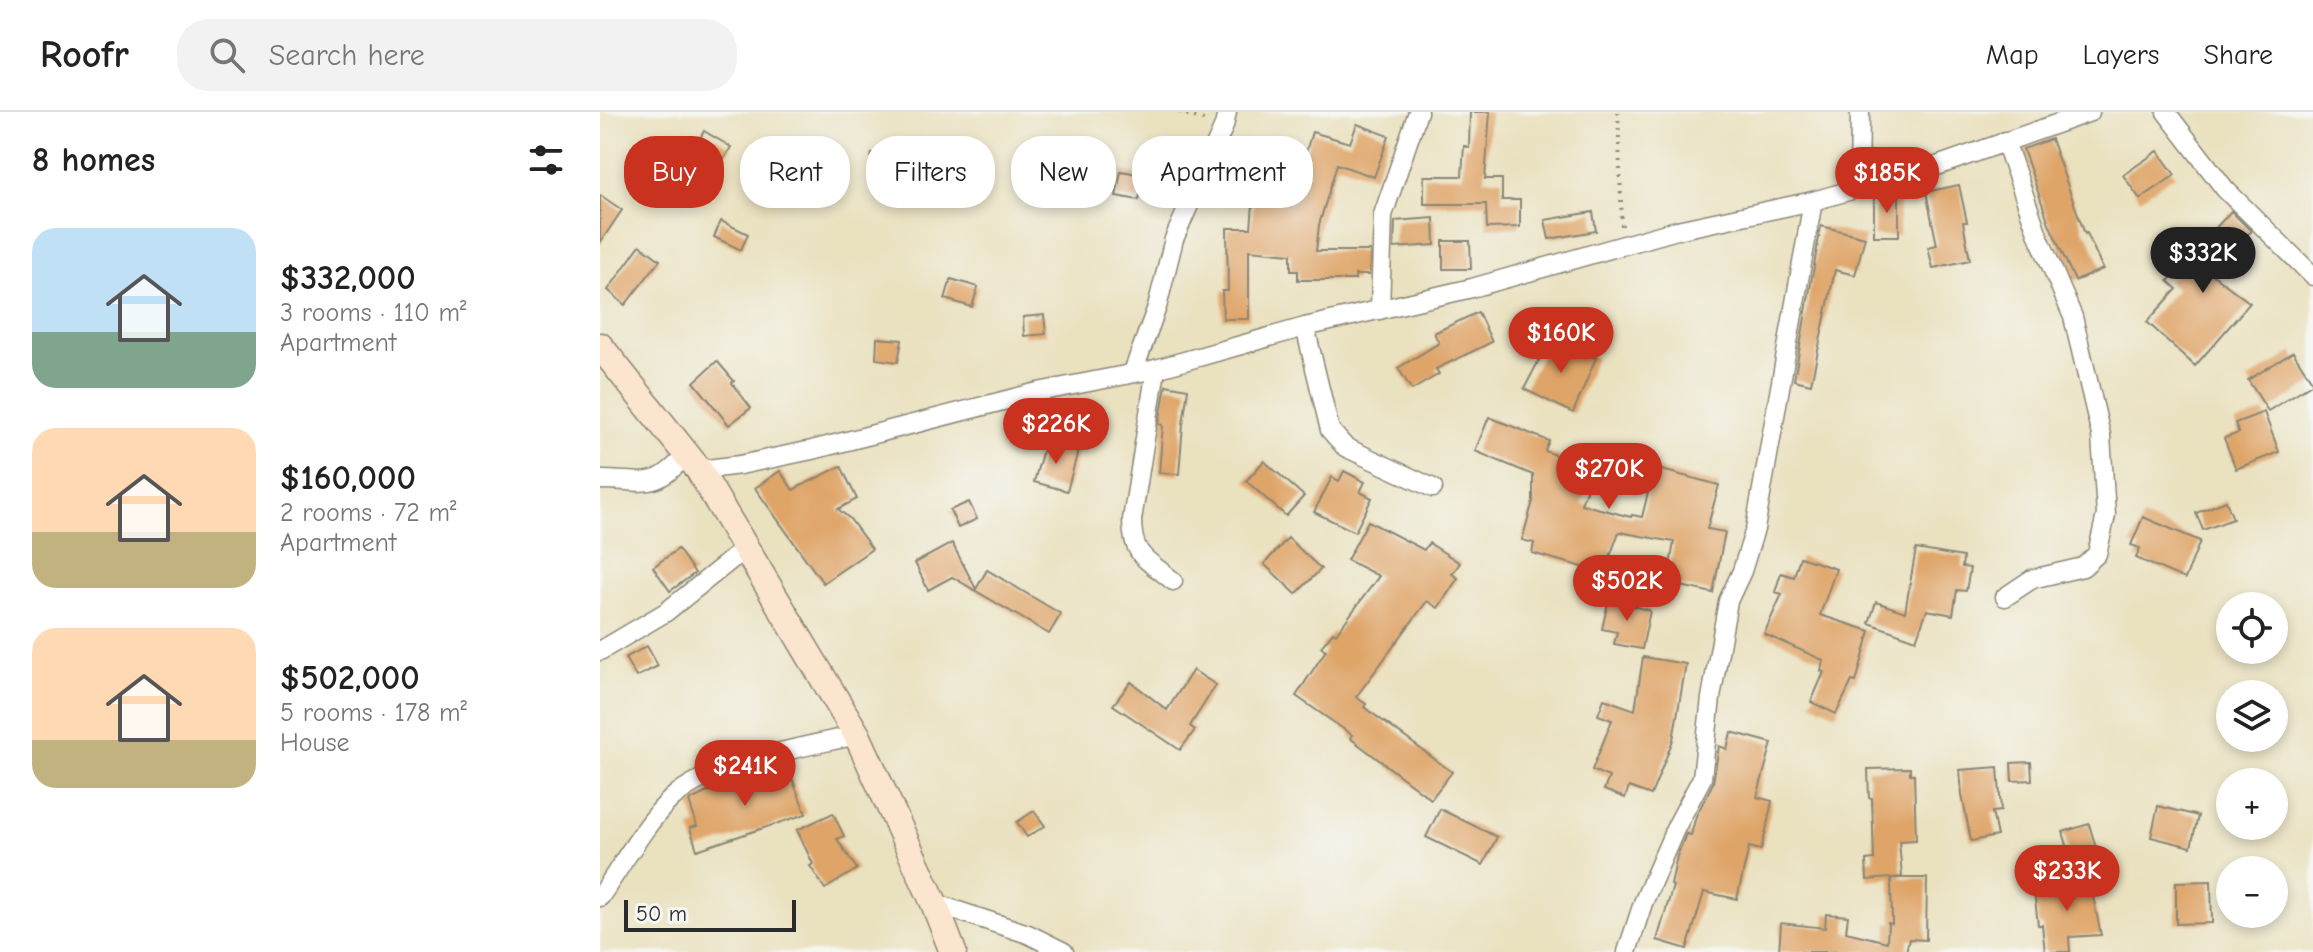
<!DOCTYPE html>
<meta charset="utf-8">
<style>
:root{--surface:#fff;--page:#f2f2f2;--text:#222;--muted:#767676;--line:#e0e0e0;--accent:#c8321e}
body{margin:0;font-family:"Comic Neue",sans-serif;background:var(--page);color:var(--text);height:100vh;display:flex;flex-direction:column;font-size:30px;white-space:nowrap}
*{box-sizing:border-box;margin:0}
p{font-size:26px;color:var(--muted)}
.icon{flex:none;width:44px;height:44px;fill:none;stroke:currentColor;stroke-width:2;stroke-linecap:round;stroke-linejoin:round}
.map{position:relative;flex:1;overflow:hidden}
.panel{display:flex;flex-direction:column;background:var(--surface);width:600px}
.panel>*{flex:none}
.guide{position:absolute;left:24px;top:24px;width:760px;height:72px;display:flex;gap:16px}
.buttons{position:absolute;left:1616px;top:480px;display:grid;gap:16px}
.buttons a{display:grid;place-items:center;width:72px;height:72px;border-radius:50%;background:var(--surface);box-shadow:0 4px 12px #0003;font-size:40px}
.scale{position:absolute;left:24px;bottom:20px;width:172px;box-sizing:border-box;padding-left:8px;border:4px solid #2b2b2b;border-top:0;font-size:22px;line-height:28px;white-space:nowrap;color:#2b2b2b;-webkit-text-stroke:6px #f6f6f2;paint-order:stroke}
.price{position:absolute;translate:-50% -68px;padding:0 18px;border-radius:28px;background:var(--accent);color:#fff;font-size:26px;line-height:52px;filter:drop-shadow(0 2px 4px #0008)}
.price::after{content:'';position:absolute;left:50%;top:48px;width:24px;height:18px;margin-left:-12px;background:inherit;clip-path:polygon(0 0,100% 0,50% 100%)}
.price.selected{background:#222;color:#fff}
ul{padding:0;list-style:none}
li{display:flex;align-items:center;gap:24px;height:200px;padding:0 32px}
li span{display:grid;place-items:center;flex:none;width:224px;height:160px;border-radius:24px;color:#555}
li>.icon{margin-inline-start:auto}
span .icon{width:96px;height:96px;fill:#fffc;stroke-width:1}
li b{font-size:34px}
h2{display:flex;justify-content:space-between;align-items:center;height:96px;padding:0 32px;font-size:34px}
.tag{padding:0 28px;border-radius:32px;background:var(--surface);box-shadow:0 4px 12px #0003;font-size:28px;line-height:72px}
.tag.selected{background:var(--accent);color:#fff}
header{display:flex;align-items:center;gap:48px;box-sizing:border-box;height:112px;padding:0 40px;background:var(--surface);border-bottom:2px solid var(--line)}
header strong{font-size:38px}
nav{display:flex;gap:44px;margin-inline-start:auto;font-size:28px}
.search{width:560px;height:72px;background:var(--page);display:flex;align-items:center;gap:20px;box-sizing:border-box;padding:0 28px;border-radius:32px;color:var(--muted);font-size:30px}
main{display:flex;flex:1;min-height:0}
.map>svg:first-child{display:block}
.building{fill:#dfa467}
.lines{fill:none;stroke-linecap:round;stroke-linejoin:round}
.street-casing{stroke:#8a8675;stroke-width:21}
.secondary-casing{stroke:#8a8675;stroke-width:29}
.path{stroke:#8a8675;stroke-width:4;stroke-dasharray:2 6;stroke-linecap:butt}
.street{stroke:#fff;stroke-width:18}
.secondary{stroke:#fce5cf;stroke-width:26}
</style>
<header>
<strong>Roofr</strong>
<div class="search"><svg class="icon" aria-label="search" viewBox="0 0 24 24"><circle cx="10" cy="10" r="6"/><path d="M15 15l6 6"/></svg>Search here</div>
<nav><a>Map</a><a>Layers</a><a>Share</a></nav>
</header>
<main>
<section class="panel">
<h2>8 homes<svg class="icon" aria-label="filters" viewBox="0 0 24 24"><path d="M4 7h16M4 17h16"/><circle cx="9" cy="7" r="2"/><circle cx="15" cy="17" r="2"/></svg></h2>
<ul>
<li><span style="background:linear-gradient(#bfe0f5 65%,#7fa58c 0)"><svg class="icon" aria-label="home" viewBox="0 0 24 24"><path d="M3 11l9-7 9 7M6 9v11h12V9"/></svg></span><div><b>$332,000</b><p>3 rooms · 110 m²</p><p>Apartment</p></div></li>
<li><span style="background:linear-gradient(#ffd9b3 65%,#c2b280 0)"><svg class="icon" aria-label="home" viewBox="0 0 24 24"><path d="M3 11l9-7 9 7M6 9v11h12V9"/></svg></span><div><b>$160,000</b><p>2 rooms · 72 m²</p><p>Apartment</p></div></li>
<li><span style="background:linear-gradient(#ffd9b3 70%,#c2b280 0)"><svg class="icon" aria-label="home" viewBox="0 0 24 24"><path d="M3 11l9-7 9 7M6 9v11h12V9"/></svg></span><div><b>$502,000</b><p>5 rooms · 178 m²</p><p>House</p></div></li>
</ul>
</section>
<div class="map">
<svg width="1713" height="840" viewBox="0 0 1713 840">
<rect width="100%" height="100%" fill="#f6f6f2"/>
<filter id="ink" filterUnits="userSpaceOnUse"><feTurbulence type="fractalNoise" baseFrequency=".0125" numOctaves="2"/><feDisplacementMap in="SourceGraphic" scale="16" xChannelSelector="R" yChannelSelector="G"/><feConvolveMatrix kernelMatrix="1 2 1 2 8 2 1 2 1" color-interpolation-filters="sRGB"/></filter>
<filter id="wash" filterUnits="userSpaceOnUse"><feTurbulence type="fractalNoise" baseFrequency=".006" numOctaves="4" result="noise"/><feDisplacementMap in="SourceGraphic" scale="32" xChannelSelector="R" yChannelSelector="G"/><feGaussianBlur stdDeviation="1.8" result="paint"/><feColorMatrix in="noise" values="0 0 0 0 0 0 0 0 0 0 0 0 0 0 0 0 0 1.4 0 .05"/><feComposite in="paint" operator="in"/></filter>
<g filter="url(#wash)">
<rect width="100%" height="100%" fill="#eae1bf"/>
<g id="blocks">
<!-- building -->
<g class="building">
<polygon points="870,0 890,0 885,67 902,67 902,88 920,88 920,115 887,116 886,92 824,92 824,64 862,64 864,34 869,35"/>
<polygon points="757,12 789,24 774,65 737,52 719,113 716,139 770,139 769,163 755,163 755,168 698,168 698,159 691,159 691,142 649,138 649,207 623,207 622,179 628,179 627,116 651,116 654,81 649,79 659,46 700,59 712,20 750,31"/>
<polygon points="104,19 131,35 121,52 94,37"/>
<polygon points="1451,27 1485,122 1487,121 1503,157 1475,169 1450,114 1423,37"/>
<polygon points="1558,39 1575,63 1540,87 1523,63"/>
<polygon points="272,41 290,44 287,63 269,59"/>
<polygon points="521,59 544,63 539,88 516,84"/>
<polygon points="1359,73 1367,110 1363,110 1370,148 1333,156 1328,135 1337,133 1326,80"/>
<polygon points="1284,81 1299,81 1299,124 1274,124 1274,84"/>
<polygon points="0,83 22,98 0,131"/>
<polygon points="1631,99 1651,119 1612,162 1650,191 1595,254 1547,210 1577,177 1568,169"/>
<polygon points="993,100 996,119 949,127 945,108"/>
<polygon points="834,106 835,133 794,136 795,109"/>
<polygon points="121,109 148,122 141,138 114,125"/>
<polygon points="1221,114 1265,125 1255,163 1235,158 1211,272 1194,268"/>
<polygon points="843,129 870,129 871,157 843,157"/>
<polygon points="40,133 60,148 25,193 8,178"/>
<polygon points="351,167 378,175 372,195 345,187"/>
<polygon points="878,200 892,230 836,257 839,262 812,278 798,256 839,231 834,221"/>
<polygon points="444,203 446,222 424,224 423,205"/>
<polygon points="951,225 996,246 973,301 924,277"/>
<polygon points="277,226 302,228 298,250 276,247"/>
<polygon points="1693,240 1713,271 1668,299 1648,268"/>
<polygon points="117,249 134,269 132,271 151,296 129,313 94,270"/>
<polygon points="566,273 588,277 583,312 579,362 559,361 563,313 559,312"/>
<polygon points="1664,300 1679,340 1636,357 1624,326 1639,321 1635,311"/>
<polygon points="889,305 949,329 945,339 994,358 981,392 1031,405 1032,403 1042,405 1054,356 1119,373 1107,417 1125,420 1113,481 1067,471 1074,430 1019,420 1004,461 932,441 934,431 922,428 933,389 933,363 875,339"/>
<polygon points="445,330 478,339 467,379 434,370"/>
<polygon points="664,349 704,384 686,404 646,369"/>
<polygon points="241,354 257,387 238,397 250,407 272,437 223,471 155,376 180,359 193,378"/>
<polygon points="744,359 765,370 760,380 772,386 755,420 714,400 732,365 739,369"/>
<polygon points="1626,389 1633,407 1603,418 1596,401"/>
<polygon points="369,390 377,407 358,416 350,398"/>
<polygon points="1543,405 1600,429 1585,467 1536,446 1540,436 1531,433"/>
<polygon points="768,409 824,438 829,431 860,451 852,462 858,466 838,496 827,489 756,585 766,592 764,595 852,660 831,687 750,626 752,623 696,584 726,538 721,535 733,520 736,522 779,464 747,448"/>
<polygon points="688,426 721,457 696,482 664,452"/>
<polygon points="352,431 376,477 387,458 461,502 449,522 352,465 328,478 315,451"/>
<polygon points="78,437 95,461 70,479 53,455"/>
<polygon points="1316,437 1363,445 1362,455 1370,456 1366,479 1357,478 1353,503 1327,498 1316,528 1269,511 1276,490 1305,500"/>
<polygon points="1200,445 1236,457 1220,503 1270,519 1256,570 1252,569 1236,602 1211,590 1224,560 1221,559 1223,548 1164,522 1182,482 1175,480 1181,461 1194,465"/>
<polygon points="1009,486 1050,499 1042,537 1014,532 1017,520 1002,517"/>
<polygon points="47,534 58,554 36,565 25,546"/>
<polygon points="1043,545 1086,552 1073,628 1051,683 1029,675 1025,686 1004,678 1009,665 992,658 1012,608 998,603 1004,587 1035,598"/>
<polygon points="593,558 616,573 590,614 595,618 580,638 513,593 531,570 567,598"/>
<polygon points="1131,620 1172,631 1157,685 1172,689 1166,718 1161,738 1149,735 1137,787 1104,780 1087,837 1057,828 1073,774 1071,773 1077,744 1086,722 1091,723 1096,704 1113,671 1119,634 1127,637"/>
<polygon points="1431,650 1432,668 1412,669 1411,651"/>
<polygon points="187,654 206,702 97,738 90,716 97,714 89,689 138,665 143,663 146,671"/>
<polygon points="1398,655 1401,699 1392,700 1397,724 1371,729 1362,683 1360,658"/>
<polygon points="1310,656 1310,662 1314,662 1316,728 1299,729 1302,765 1267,768 1266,748 1274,747 1272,686 1269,686 1268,657"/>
<polygon points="1558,694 1598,704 1591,735 1551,725"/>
<polygon points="840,697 897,725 883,753 826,725"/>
<polygon points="434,699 445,714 427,725 417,710"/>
<polygon points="233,701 244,724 237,727 257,757 225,777 210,754 213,752 197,718"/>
<polygon points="1489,712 1499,746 1473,753 1463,720"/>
<polygon points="1488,760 1501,823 1469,825 1470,840 1445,840 1442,813 1438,813 1434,779 1466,776 1464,765"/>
<polygon points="1291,766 1327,766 1326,828 1309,827 1306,840 1179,840 1181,811 1225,816 1226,802 1248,804 1246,820 1287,830 1288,811 1292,812"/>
<polygon points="1611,769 1612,811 1576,812 1576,770"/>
</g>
</g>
</g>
<g filter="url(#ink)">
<use href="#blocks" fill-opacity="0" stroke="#8a8675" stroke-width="2"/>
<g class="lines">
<defs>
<g id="street">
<polyline points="1566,0 1625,77 1713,164"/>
<polyline points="1259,76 1260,0"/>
<polyline points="780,198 783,103 818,0"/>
<polyline points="705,215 730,318 745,335 833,376"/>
<path d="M 556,257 L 532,408 C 532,445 547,447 573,469"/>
<polyline points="533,260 557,195 574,127 624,14 627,0"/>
<polyline points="99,358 140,353 212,338 438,280 556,257 705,215 872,176 1077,118 1213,89 1337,54 1490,0"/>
<path d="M 0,368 C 46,368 53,380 87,342"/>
<polyline points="1405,485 1432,467 1483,455 1497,442 1506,403 1501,323 1473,205 1438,123 1405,29"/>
<polyline points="0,539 66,500 146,436"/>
<path d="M 0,785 C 20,756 47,709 72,686 C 112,650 204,635 257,623"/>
<polyline points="334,791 428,822 464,840"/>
<polyline points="1027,840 1043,791 1076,715 1102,666 1111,586 1128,489 1142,459 1155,417 1213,89"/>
</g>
<polyline id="secondary" points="0,234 99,358 257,623 334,791 353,840"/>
</defs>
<!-- street casing -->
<use href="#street" class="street-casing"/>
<!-- secondary casing -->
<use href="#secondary" class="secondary-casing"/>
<!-- path -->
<g class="path">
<polyline points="579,0 606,9"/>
<polyline points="1018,0 1022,115"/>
</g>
<!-- street -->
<use href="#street" class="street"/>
<!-- secondary -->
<use href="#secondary" class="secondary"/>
</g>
</g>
</svg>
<div class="buttons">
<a><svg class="icon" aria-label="locate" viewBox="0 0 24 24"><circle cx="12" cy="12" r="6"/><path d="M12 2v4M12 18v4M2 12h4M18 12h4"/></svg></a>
<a><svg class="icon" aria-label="layers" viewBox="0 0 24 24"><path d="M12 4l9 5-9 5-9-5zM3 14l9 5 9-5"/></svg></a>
<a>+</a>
<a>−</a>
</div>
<div class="scale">50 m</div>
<b class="price" style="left:1287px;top:103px">$185K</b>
<b class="price selected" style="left:1603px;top:183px">$332K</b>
<b class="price" style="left:961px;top:263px">$160K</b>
<b class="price" style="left:456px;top:354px">$226K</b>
<b class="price" style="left:1009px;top:399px">$270K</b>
<b class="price" style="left:1027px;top:511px">$502K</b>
<b class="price" style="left:145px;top:696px">$241K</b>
<b class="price" style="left:1467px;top:801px">$233K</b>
<div class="guide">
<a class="tag selected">Buy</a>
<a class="tag">Rent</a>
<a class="tag">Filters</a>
<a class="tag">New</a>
<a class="tag">Apartment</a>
</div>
</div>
</main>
